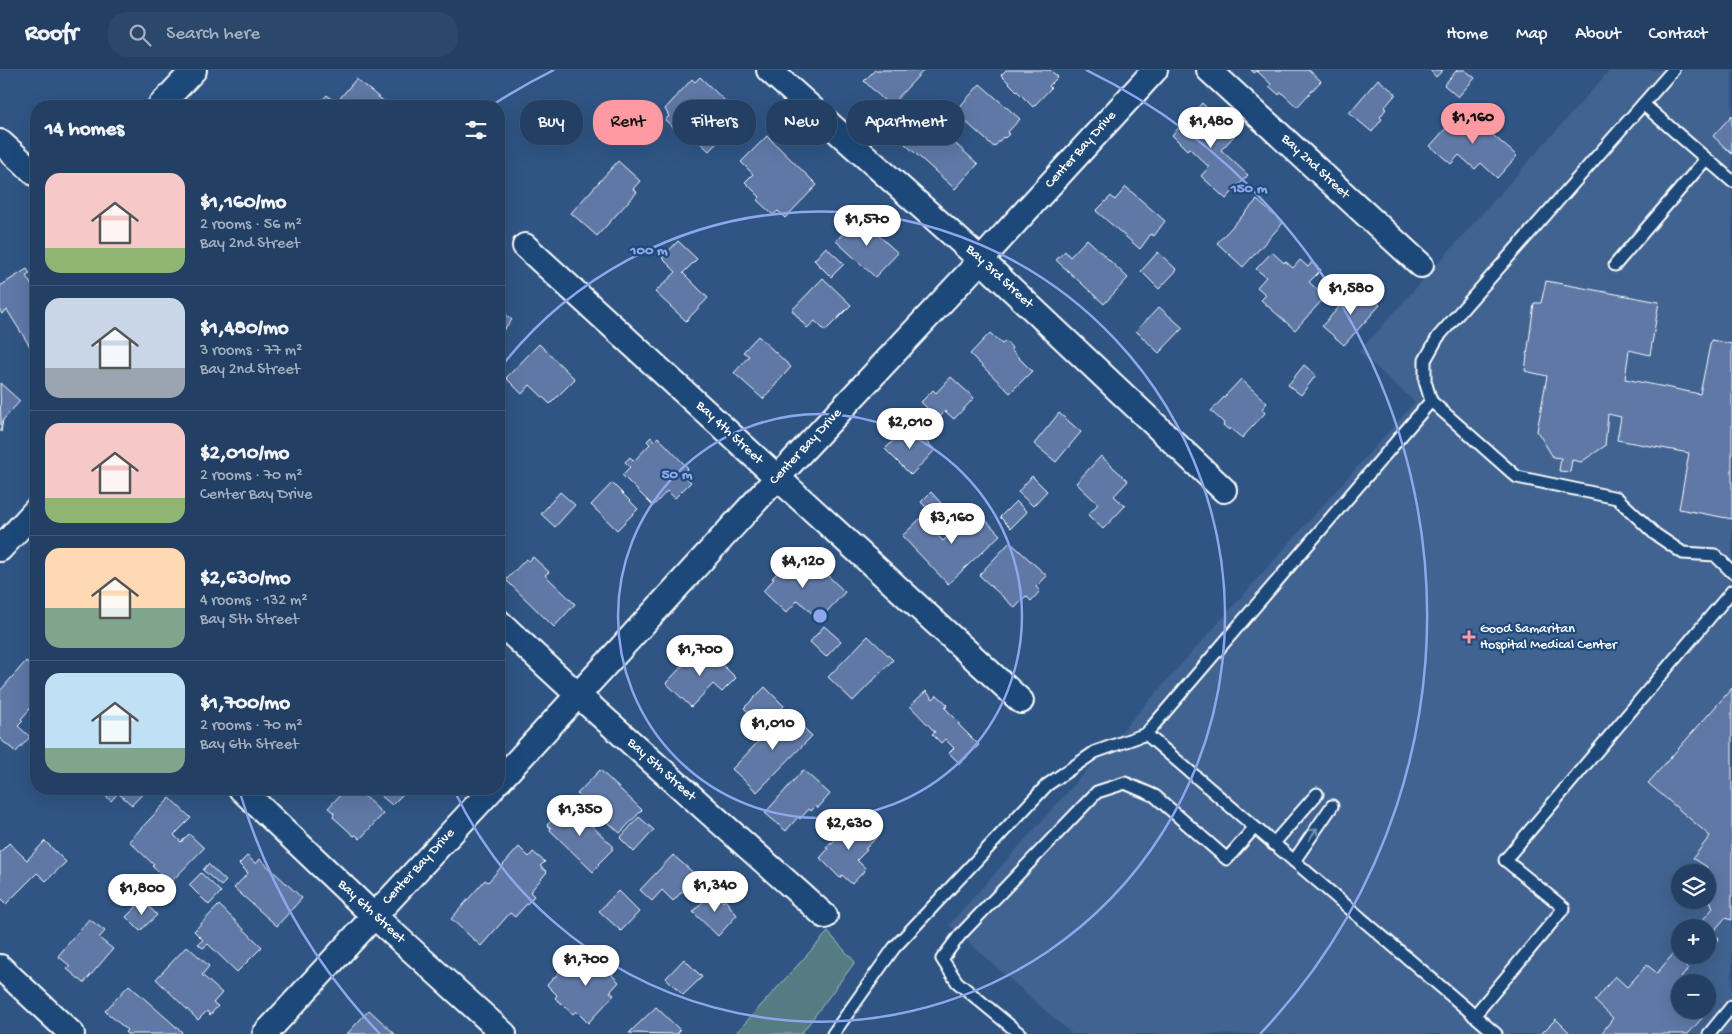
<!DOCTYPE html>
<meta charset="utf-8">
<style>
:root{--surface:#234064;--page:#2b476a;--text:#f1f3f6;--muted:#a3afbf;--line:#405978;--accent:#ff9aa2}
body{margin:0;font-family:"Gochi Hand",sans-serif;background:var(--page);color:var(--text);height:100vh;display:flex;flex-direction:column;font-size:19px;white-space:nowrap}
*{box-sizing:border-box;margin:0}
p{font-size:16px;color:var(--muted)}
.icon{flex:none;width:28px;height:28px;fill:none;stroke:currentColor;stroke-width:2;stroke-linecap:round;stroke-linejoin:round}
.map{position:relative;flex:1;overflow:hidden}
.drawer{position:absolute;left:30px;top:30px;width:475px;height:695px;display:flex;flex-direction:column;background:var(--surface);border-radius:20px;box-shadow:0 5px 20px #0002,0 0 0 1px var(--line)}
.drawer>*{flex:none}
.banner{position:absolute;left:520px;top:30px;width:475px;height:45px;display:flex;gap:10px}
.controls{position:absolute;left:1671px;top:794px;display:grid;gap:10px}
.controls a{display:grid;place-items:center;width:45px;height:45px;border-radius:50%;background:var(--surface);box-shadow:0 5px 20px #0002,0 0 0 1px var(--line);font-size:25px}
.price{position:absolute;translate:-50% -42px;padding:0 11px;border-radius:18px;background:#fff;color:#222;font-size:16px;line-height:32px;filter:drop-shadow(0 1px 2px #0008)}
.price::after{content:'';position:absolute;left:50%;top:30px;width:15px;height:11px;margin-left:-8px;background:inherit;clip-path:polygon(0 0,100% 0,50% 100%)}
.price.current{background:var(--accent);color:#111}
ul{padding:0;list-style:none}
li{display:flex;align-items:center;gap:15px;height:125px;padding:0 15px}
li+li{border-top:1px solid var(--line)}
li span{display:grid;place-items:center;flex:none;width:140px;height:100px;border-radius:15px;color:#555}
li>.icon{margin-inline-start:auto}
span .icon{width:60px;height:60px;fill:#fffc;stroke-width:1}
li b{font-size:21px}
h2{display:flex;justify-content:space-between;align-items:center;height:60px;padding:0 15px;font-size:21px}
.chip{padding:0 18px;border-radius:20px;background:var(--surface);box-shadow:0 5px 20px #0002,0 0 0 1px var(--line);font-size:18px;line-height:45px}
.chip.current{background:var(--accent);color:#111}
header{display:flex;align-items:center;gap:30px;box-sizing:border-box;height:70px;padding:0 25px;background:var(--surface);border-bottom:1px solid var(--line)}
header strong{font-size:24px}
nav{display:flex;gap:28px;margin-inline-start:auto;font-size:18px}
.search{width:350px;height:45px;background:var(--page);display:flex;align-items:center;gap:12px;box-sizing:border-box;padding:0 18px;border-radius:20px;color:var(--muted);font-size:19px}
.map>svg:first-child{display:block}
.built{fill:#416391;fill-rule:evenodd}
.green{fill:#557c82;stroke:#aabec0}
.building{fill:#5e78a6;stroke:#fff}
.lines{fill:none;stroke-linecap:round;stroke-linejoin:round}
.service-casing{stroke:#fff;stroke-width:15}
.minor-casing{stroke:#fff;stroke-width:28}
.service{stroke:#1f4a7a;stroke-width:11}
.minor{stroke:#1f4a7a;stroke-width:24}
.oneway{stroke:#7992af}
.ring{fill:none;stroke:#8ea6ec;stroke-width:2.5}
.poi-dot{fill:#ff9aa2;stroke:#1f4a7a;stroke-width:2}
.labels{text-anchor:middle;dominant-baseline:central;stroke-width:4.5;stroke-linejoin:round;paint-order:stroke}
.street-label{font-size:14px;fill:#fff;stroke:#1f4a7a}
.poi-label{font-size:14px;fill:#fff;stroke:#1f4a7a;text-anchor:start}
.centre{fill:#8ea6ec;stroke:#1f4a7a;stroke-width:2.5}
.ring-label{font-size:15px;text-anchor:middle;font-weight:bold;fill:#8ea6ec;stroke:#1f4a7a;stroke-width:4.5;stroke-linejoin:round;paint-order:stroke}
</style>
<header>
<strong>Roofr</strong>
<div class="search"><svg class="icon" aria-label="search" viewBox="0 0 24 24"><circle cx="10" cy="10" r="6"/><path d="M15 15l6 6"/></svg>Search here</div>
<nav><a>Home</a><a>Map</a><a>About</a><a>Contact</a></nav>
</header>
<div class="map">
<svg width="1732" height="964" viewBox="0 0 1732 964">
<rect width="100%" height="100%" fill="#2f5585"/>
<filter id="ink" filterUnits="userSpaceOnUse"><feTurbulence type="fractalNoise" baseFrequency=".02" numOctaves="2"/><feDisplacementMap in="SourceGraphic" scale="10" xChannelSelector="R" yChannelSelector="G"/><feConvolveMatrix kernelMatrix="1 2 1 2 8 2 1 2 1" color-interpolation-filters="sRGB"/></filter>
<g filter="url(#ink)">
<!-- built -->
<path class="built" d="M 1610,0 L 1732,0 L 1732,964 L 1072,964 L 949,855 L 1415,332 L 1359,282 ZM 1680,802 L 1708,802 L 1708,830 L 1680,830 ZM 1680,858 L 1708,858 L 1708,885 L 1680,885 ZM 1680,912 L 1708,912 L 1708,940 L 1680,940 Z"/>
<!-- green -->
<polygon class="green" points="828,862 855,892 801,964 735,964"/>
<!-- building -->
<g class="building">
<polygon points="875,0 924,0 890,36 864,11"/>
<polygon points="1006,0 1050,0 1058,7 1049,16 1051,18 1033,37 1001,5"/>
<polygon points="1251,0 1309,0 1321,11 1297,37 1281,22 1279,25 1269,16 1271,14 1257,1 1254,3"/>
<polygon points="1430,0 1443,0 1436,7"/>
<polygon points="1457,0 1465,0 1475,8 1458,27 1444,15"/>
<polygon points="700,7 742,47 709,81 694,67 689,72 665,50 669,46 665,39 692,9 695,12"/>
<polygon points="356,9 386,33 383,36 317,36 327,25 336,33"/>
<polygon points="1378,9 1396,24 1384,38 1386,39 1380,47 1382,49 1372,62 1349,43"/>
<polygon points="980,14 1020,49 1007,63 1009,64 1005,68 1003,67 994,77 955,42"/>
<polygon points="1202,33 1235,65 1221,80 1248,105 1226,129 1201,106 1209,97 1189,78 1187,80 1172,65"/>
<polygon points="1463,39 1517,86 1497,108 1481,93 1475,99 1459,85 1451,94 1430,76"/>
<polygon points="1732,45 1732,84 1713,66"/>
<polygon points="928,49 978,94 955,119 905,74"/>
<polygon points="767,66 817,115 785,148 778,141 773,145 757,130 760,127 745,112 753,104 741,92"/>
<polygon points="618,91 640,111 633,119 637,122 597,166 571,143"/>
<polygon points="1126,117 1165,151 1154,166 1151,164 1140,179 1096,141 1111,126 1115,130"/>
<polygon points="1257,130 1283,153 1243,197 1217,173"/>
<polygon points="858,147 898,183 875,207 836,171"/>
<polygon points="1087,169 1128,208 1104,234 1056,190 1065,181 1070,187"/>
<polygon points="678,171 697,189 683,203 708,228 686,251 655,222 676,202 662,188"/>
<polygon points="826,177 844,194 831,207 814,190"/>
<polygon points="1158,182 1177,200 1159,219 1141,201"/>
<polygon points="1272,182 1284,193 1285,191 1293,198 1300,190 1308,197 1312,192 1321,200 1309,212 1325,227 1295,260 1261,230 1266,225 1257,217 1266,207 1256,199"/>
<polygon points="27,199 30,204 26,206 36,222 36,286 7,240 2,244 0,241 0,216"/>
<polygon points="823,208 851,235 825,261 815,251 807,258 792,240"/>
<polygon points="1546,211 1659,232 1650,285 1629,280 1625,309 1700,324 1711,270 1732,274 1732,449 1679,439 1689,383 1617,370 1621,347 1608,344 1605,376 1581,392 1572,390 1570,402 1559,401 1561,388 1553,387 1537,361 1547,306 1525,301 1534,233 1541,233"/>
<polygon points="1358,216 1380,235 1344,275 1322,256"/>
<polygon points="1159,237 1183,258 1159,283 1136,261"/>
<polygon points="499,238 512,250 499,265"/>
<polygon points="990,263 1002,274 1006,271 1012,278 1011,280 1032,301 1010,323 970,284"/>
<polygon points="758,266 791,297 763,329 734,303 749,286 743,282"/>
<polygon points="539,274 575,309 550,334 530,315 522,324 506,308"/>
<polygon points="1304,295 1316,305 1301,325 1288,315"/>
<polygon points="951,307 974,328 954,349 945,341 938,349 921,332 933,320 936,323"/>
<polygon points="1241,309 1267,333 1262,339 1265,343 1242,368 1230,358 1229,360 1223,355 1224,353 1211,341"/>
<polygon points="0,313 20,331 3,350 1,362"/>
<polygon points="1059,343 1081,362 1056,392 1034,374"/>
<polygon points="909,355 935,380 911,405 885,379"/>
<polygon points="651,367 654,371 658,367 688,398 682,404 691,412 675,428 667,421 653,436 622,405 630,397 625,392 630,387 634,391 650,374 647,371"/>
<polygon points="1101,386 1128,411 1114,426 1125,436 1103,459 1088,445 1098,434 1076,413"/>
<polygon points="1032,406 1047,421 1033,436 1018,422"/>
<polygon points="612,413 638,439 617,460 591,435"/>
<polygon points="560,422 575,435 555,457 541,444"/>
<polygon points="931,422 948,441 938,450 921,432"/>
<polygon points="1016,431 1027,442 1011,458 1000,447"/>
<polygon points="976,440 1000,465 948,514 902,466 921,448 943,471"/>
<polygon points="1010,472 1047,506 1036,517 1040,521 1031,531 1026,526 1015,538 979,505"/>
<polygon points="795,486 819,508 824,502 845,522 819,550 798,530 786,543 763,521 774,509 772,508"/>
<polygon points="533,487 549,502 545,505 575,534 554,557 506,510 526,489 529,491"/>
<polygon points="824,556 841,571 826,587 810,572"/>
<polygon points="868,566 893,590 853,631 828,607"/>
<polygon points="706,578 736,608 722,622 713,614 691,637 666,613 693,585 696,588"/>
<polygon points="26,591 36,600 36,632 21,649 23,651 18,656 30,667 16,682 0,669 0,621"/>
<polygon points="765,617 784,636 764,657 744,638"/>
<polygon points="1732,618 1732,850 1725,848 1713,862 1719,868 1708,881 1708,858 1696,858 1713,838 1708,825 1708,802 1702,802 1707,797 1693,788 1710,766 1648,713"/>
<polygon points="926,621 933,629 937,625 948,635 945,638 960,653 958,654 979,675 960,694 949,683 954,678 945,669 941,673 932,664 935,662 910,636"/>
<polygon points="790,639 801,649 798,652 812,666 757,722 732,699"/>
<polygon points="600,700 642,740 620,763 577,724"/>
<polygon points="803,700 830,724 818,738 816,736 811,741 809,739 800,749 798,747 786,761 765,743"/>
<polygon points="98,719 147,719 132,735 118,723 111,731"/>
<polygon points="346,719 352,725 357,719 383,744 360,769 356,765 354,766 333,747 334,743 328,738"/>
<polygon points="373,719 408,719 392,735"/>
<polygon points="170,728 191,748 174,765 181,772 189,764 204,778 170,813 152,796 154,795 129,771"/>
<polygon points="570,735 613,776 611,778 613,779 598,794 599,795 593,802 550,760 551,758 547,755 565,736 567,738"/>
<polygon points="639,747 654,760 634,782 620,768"/>
<polygon points="859,748 878,766 865,779 867,780 857,790 866,799 852,814 842,805 840,808 820,788 828,779 826,778 831,772 832,773 845,760 847,761"/>
<polygon points="45,771 66,792 46,811 37,803 6,834 0,828 0,782 9,773 27,790"/>
<polygon points="519,777 529,787 533,782 545,792 540,796 547,802 530,822 534,826 515,847 510,843 481,876 451,849 485,810 488,812"/>
<polygon points="673,785 697,806 673,831 662,820 652,831 640,820"/>
<polygon points="247,786 256,794 260,789 302,828 277,856 234,818 248,803 239,794"/>
<polygon points="208,794 226,811 221,816 203,800"/>
<polygon points="201,803 221,822 209,835 189,815"/>
<polygon points="618,821 639,842 621,861 599,841"/>
<polygon points="713,821 723,832 725,830 737,845 718,866 693,842"/>
<polygon points="143,830 157,845 140,861 126,847"/>
<polygon points="219,835 262,877 237,902 208,874 203,878 198,874 203,870 194,861"/>
<polygon points="89,849 105,861 99,868 113,879 84,913 67,899 70,896 58,886"/>
<polygon points="1683,851 1691,858 1680,858 1680,868 1673,862"/>
<polygon points="187,876 209,896 202,905 222,923 213,933 218,936 210,945 207,941 198,950 156,909"/>
<polygon points="1680,876 1680,885 1693,885 1685,896 1688,899 1677,913 1680,917 1680,940 1708,940 1708,935 1711,938 1688,964 1601,964 1613,948 1595,931 1615,906 1627,917 1647,895 1657,903"/>
<polygon points="602,882 618,898 612,905 619,912 610,922 614,925 588,953 576,941 573,944 555,928 557,925 547,915 571,890 584,902"/>
<polygon points="684,889 702,907 683,925 666,908"/>
<polygon points="129,915 182,962 180,964 127,964 125,962 127,960 105,941"/>
<polygon points="656,937 680,960 677,964 629,963"/>
<polygon points="369,940 395,964 347,964"/>
<polygon points="1556,949 1569,962 1568,964 1541,964"/>
</g>
<g class="lines">
<defs>
<g id="service">
<polyline points="1643,34 1732,111"/>
<polyline points="1615,195 1706,89"/>
<polyline points="1431,331 1517,407 1617,428 1655,464 1683,483 1715,485 1732,502"/>
<polyline points="1146,664 1496,964"/>
<polyline points="1273,774 1317,724"/>
<polyline points="1294,791 1332,736"/>
<polyline points="1474,946 1564,838 1505,790 1732,521"/>
<polyline points="833,964 894,878 1047,715 1095,682 1146,664 1431,331 1425,311 1425,290 1438,267 1673,0"/>
<polyline points="1020,964 957,912 942,889 960,865 1097,722 1125,713 1155,726 1227,789 1254,758"/>
<polyline points="1709,964 1732,936"/>
</g>
<g id="minor">
<polyline points="769,0 981,190 1224,420"/>
<polyline points="1209,0 1421,195"/>
<polyline points="160,36 194,0"/>
<polyline points="0,72 36,104"/>
<polyline points="525,176 1021,631"/>
<polyline points="0,479 36,440"/>
<polyline points="499,552 579,626 825,846"/>
<polyline points="499,711 777,408 981,190 1155,0"/>
<polyline points="241,719 374,846 504,964"/>
<polyline points="0,897 72,964"/>
<polyline points="265,964 492,719"/>
</g>
</defs>
<!-- service casing -->
<use href="#service" class="service-casing"/>
<!-- minor casing -->
<use href="#minor" class="minor-casing"/>
<!-- service -->
<use href="#service" class="service"/>
<!-- minor -->
<use href="#minor" class="minor"/>
</g>
<!-- one-way arrows -->
<defs><path id="oneway-shaft" d="M-6 0H5M1.5-3L5.5 0L1.5 3" fill="none" stroke-width="1.6" stroke-linecap="round" stroke-linejoin="round" transform="scale(1.25)"/></defs>
<use class="oneway" href="#oneway-shaft" transform="translate(1313 764) rotate(-56)"/>
</g>
<!-- distance rings -->
<g class="ring">
<circle cx="820" cy="546" r="202"/>
<path d="M501 297A405 405 0 1 1 454 720"/>
<path d="M380 964A607 607 0 0 1 240 723M494 34A607 607 0 0 1 554 0M1086 0A607 607 0 0 1 1260 964"/>
</g>
<!-- markers -->
<path class="poi-dot" d="M1466.5 559.5h5v5h5v5h-5v5h-5v-5h-5v-5h5z"/>
<g class="labels">
<!-- street labels -->
<g class="street-label">
<text transform="translate(1081 80) rotate(-48)">Center Bay Drive</text>
<text transform="translate(1315 97) rotate(43)">Bay 2nd Street</text>
<text transform="translate(999 207) rotate(43)">Bay 3rd Street</text>
<text transform="translate(729 363) rotate(43)">Bay 4th Street</text>
<text transform="translate(806 377) rotate(-47)">Center Bay Drive</text>
<text transform="translate(661 700) rotate(42)">Bay 5th Street</text>
<text transform="translate(419 797) rotate(-47)">Center Bay Drive</text>
<text transform="translate(371 842) rotate(43)">Bay 6th Street</text>
</g>
<!-- poi labels -->
<g class="poi-label">
<text x="1480" y="559">Good Samaritan<tspan x="1480" dy="16">Hospital Medical Center</tspan></text>
</g>
</g>
<circle cx="820" cy="546" r="8" class="centre"/>
<g class="ring-label">
<text x="1249" y="122">150 m</text>
<text x="649" y="184">100 m</text>
<text x="677" y="408">50 m</text>
</g>
</svg>
<div class="controls">
<a><svg class="icon" aria-label="layers" viewBox="0 0 24 24"><path d="M12 4l9 5-9 5-9-5zM3 14l9 5 9-5"/></svg></a>
<a>+</a>
<a>−</a>
</div>
<b class="price current" style="left:1473px;top:75px">$1,160</b>
<b class="price" style="left:1211px;top:79px">$1,480</b>
<b class="price" style="left:867px;top:177px">$1,570</b>
<b class="price" style="left:1351px;top:246px">$1,580</b>
<b class="price" style="left:910px;top:380px">$2,010</b>
<b class="price" style="left:952px;top:475px">$3,160</b>
<b class="price" style="left:803px;top:519px">$4,120</b>
<b class="price" style="left:700px;top:607px">$1,700</b>
<b class="price" style="left:773px;top:681px">$1,010</b>
<b class="price" style="left:580px;top:767px">$1,350</b>
<b class="price" style="left:849px;top:781px">$2,630</b>
<b class="price" style="left:715px;top:843px">$1,340</b>
<b class="price" style="left:142px;top:846px">$1,800</b>
<b class="price" style="left:586px;top:917px">$1,700</b>
<div class="banner">
<a class="chip">Buy</a>
<a class="chip current">Rent</a>
<a class="chip">Filters</a>
<a class="chip">New</a>
<a class="chip">Apartment</a>
</div>
<section class="drawer">
<h2>14 homes<svg class="icon" aria-label="filters" viewBox="0 0 24 24"><path d="M4 7h16M4 17h16"/><circle cx="9" cy="7" r="2"/><circle cx="15" cy="17" r="2"/></svg></h2>
<ul>
<li><span style="background:linear-gradient(#f6c9c9 75%,#8fb573 0)"><svg class="icon" aria-label="home" viewBox="0 0 24 24"><path d="M3 11l9-7 9 7M6 9v11h12V9"/></svg></span><div><b>$1,160/mo</b><p>2 rooms · 56 m²</p><p>Bay 2nd Street</p></div></li>
<li><span style="background:linear-gradient(#c9d6e8 70%,#9aa5b1 0)"><svg class="icon" aria-label="home" viewBox="0 0 24 24"><path d="M3 11l9-7 9 7M6 9v11h12V9"/></svg></span><div><b>$1,480/mo</b><p>3 rooms · 77 m²</p><p>Bay 2nd Street</p></div></li>
<li><span style="background:linear-gradient(#f6c9c9 75%,#8fb573 0)"><svg class="icon" aria-label="home" viewBox="0 0 24 24"><path d="M3 11l9-7 9 7M6 9v11h12V9"/></svg></span><div><b>$2,010/mo</b><p>2 rooms · 70 m²</p><p>Center Bay Drive</p></div></li>
<li><span style="background:linear-gradient(#ffd9b3 60%,#7fa58c 0)"><svg class="icon" aria-label="home" viewBox="0 0 24 24"><path d="M3 11l9-7 9 7M6 9v11h12V9"/></svg></span><div><b>$2,630/mo</b><p>4 rooms · 132 m²</p><p>Bay 5th Street</p></div></li>
<li><span style="background:linear-gradient(#bfe0f5 75%,#7fa58c 0)"><svg class="icon" aria-label="home" viewBox="0 0 24 24"><path d="M3 11l9-7 9 7M6 9v11h12V9"/></svg></span><div><b>$1,700/mo</b><p>2 rooms · 70 m²</p><p>Bay 6th Street</p></div></li>
</ul>
</section>
</div>
